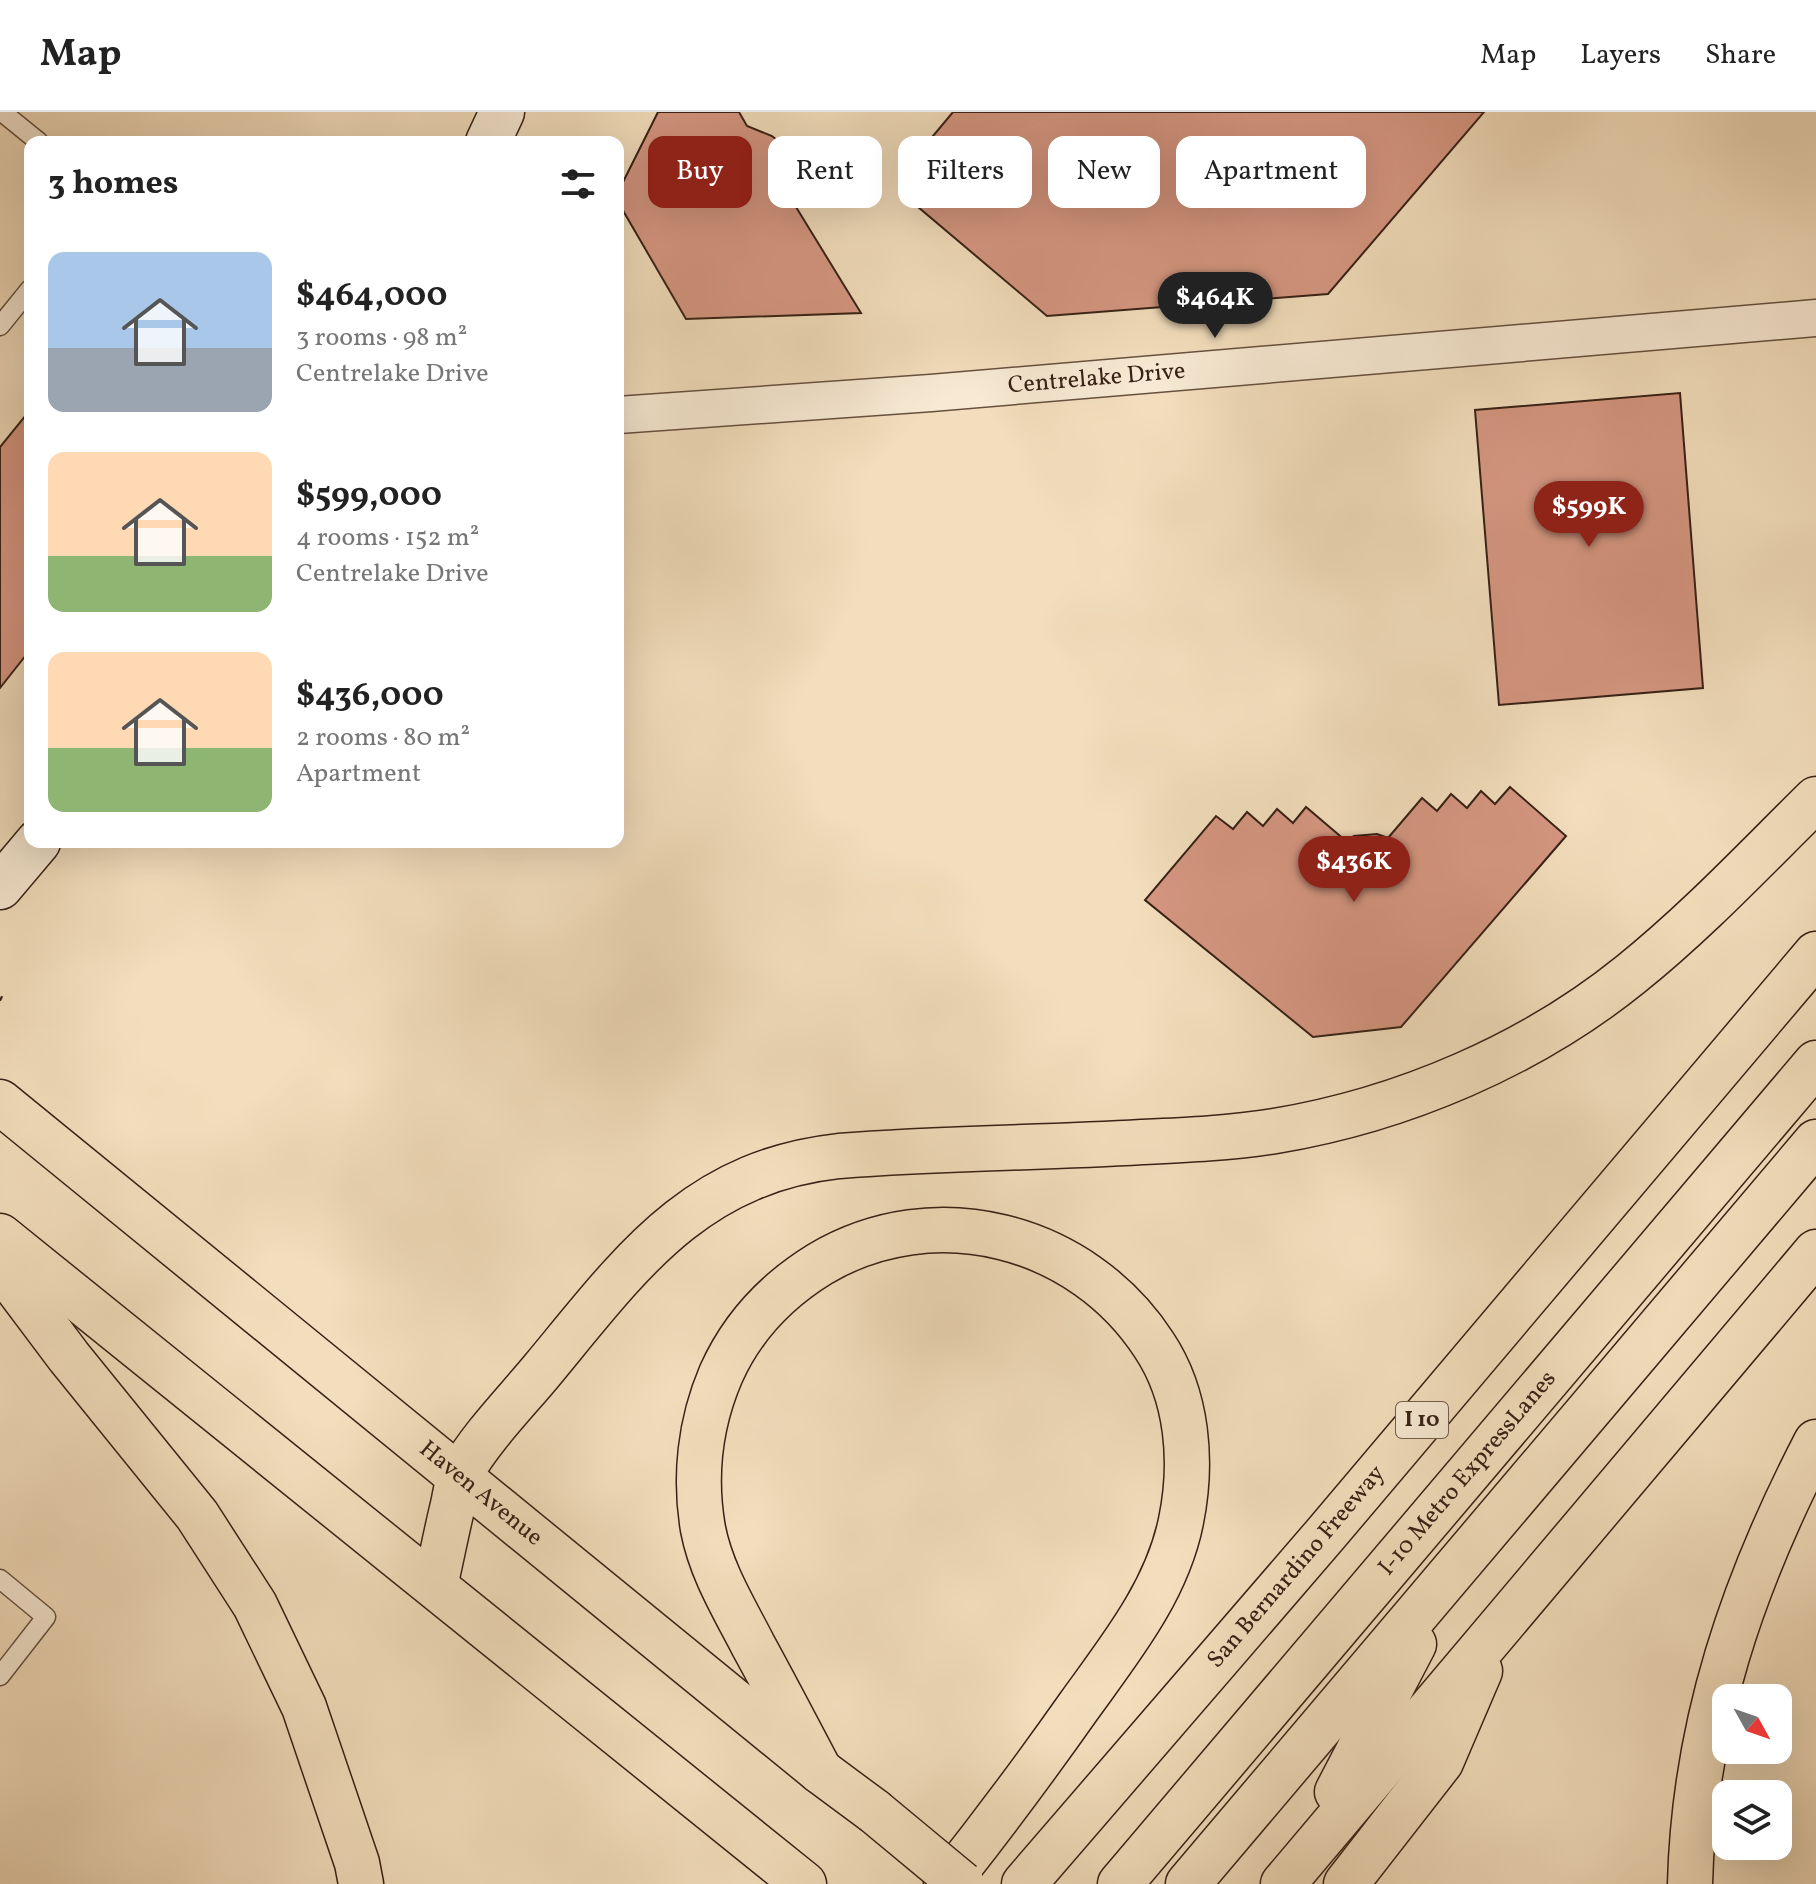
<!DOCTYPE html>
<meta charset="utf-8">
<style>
:root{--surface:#fff;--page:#f2f2f2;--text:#222;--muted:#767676;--line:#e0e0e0;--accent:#8f2418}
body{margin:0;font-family:Vollkorn,serif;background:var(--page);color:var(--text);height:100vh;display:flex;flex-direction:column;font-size:30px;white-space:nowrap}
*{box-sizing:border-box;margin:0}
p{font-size:26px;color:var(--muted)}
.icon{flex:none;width:44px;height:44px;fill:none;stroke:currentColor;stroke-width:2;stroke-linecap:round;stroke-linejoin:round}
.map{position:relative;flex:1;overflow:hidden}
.drawer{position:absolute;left:24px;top:24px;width:600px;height:712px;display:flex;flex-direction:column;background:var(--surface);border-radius:16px;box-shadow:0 8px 32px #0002}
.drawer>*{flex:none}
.banner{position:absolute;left:648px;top:24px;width:760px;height:72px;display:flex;gap:16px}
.needle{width:52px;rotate:130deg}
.fabs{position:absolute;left:1712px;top:1572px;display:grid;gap:16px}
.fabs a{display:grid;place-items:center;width:80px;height:80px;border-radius:16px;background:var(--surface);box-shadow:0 8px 32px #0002;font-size:40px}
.price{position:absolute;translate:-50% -68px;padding:0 18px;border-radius:28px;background:var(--accent);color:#fff;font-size:26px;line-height:52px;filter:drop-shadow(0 2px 4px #0008)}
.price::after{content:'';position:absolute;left:50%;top:48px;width:24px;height:18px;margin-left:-12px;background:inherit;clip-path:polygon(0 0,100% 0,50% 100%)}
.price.on{background:#222;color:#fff}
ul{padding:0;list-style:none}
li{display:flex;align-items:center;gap:24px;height:200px;padding:0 24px}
li span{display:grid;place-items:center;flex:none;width:224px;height:160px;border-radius:16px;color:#555}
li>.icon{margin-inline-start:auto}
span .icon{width:96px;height:96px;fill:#fffc;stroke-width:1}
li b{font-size:34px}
h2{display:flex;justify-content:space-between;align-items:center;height:96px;padding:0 24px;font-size:34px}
.pill{padding:0 28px;border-radius:16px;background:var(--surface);box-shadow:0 8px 32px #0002;font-size:28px;line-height:72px}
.pill.on{background:var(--accent);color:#fff}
header{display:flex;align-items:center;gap:48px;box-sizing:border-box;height:112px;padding:0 40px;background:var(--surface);border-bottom:2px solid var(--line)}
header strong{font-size:38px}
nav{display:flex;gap:44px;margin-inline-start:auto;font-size:28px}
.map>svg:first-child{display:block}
.building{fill:#d59681;stroke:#372115;stroke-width:2}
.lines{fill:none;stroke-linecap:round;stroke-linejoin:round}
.lane-casing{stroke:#66503f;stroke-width:21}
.street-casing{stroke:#66503f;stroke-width:39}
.secondary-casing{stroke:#372115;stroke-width:47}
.primary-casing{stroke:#372115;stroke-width:47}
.highway-casing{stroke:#372115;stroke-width:47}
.path{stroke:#372115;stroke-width:5;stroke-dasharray:6 4;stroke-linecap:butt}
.lane{stroke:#f7e9d3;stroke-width:18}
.street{stroke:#f7e9d3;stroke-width:36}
.secondary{stroke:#f7e9d3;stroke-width:44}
.primary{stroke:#f2ddbc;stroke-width:44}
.highway{stroke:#f2ddbc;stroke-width:44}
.primary-bridge-casing{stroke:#372115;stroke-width:47;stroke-linecap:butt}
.primary-bridge{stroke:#f2ddbc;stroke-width:44}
.labels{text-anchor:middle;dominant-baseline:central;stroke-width:6;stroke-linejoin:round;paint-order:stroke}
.shield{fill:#f7e9d3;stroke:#715d4e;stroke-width:2}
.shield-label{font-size:22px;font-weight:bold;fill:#372115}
.street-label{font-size:24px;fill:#372115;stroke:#f7e9d3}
</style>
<header>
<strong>Map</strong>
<nav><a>Map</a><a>Layers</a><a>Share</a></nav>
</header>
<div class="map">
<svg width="1816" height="1772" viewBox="0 0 1816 1772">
<rect width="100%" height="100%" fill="#f2ddbc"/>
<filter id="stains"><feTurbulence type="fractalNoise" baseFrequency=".0025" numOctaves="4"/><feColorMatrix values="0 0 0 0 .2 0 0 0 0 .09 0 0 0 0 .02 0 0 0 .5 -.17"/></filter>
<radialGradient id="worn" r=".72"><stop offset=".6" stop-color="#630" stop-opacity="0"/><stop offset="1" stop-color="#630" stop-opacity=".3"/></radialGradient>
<!-- building -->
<g class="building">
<polygon points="658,0 739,0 747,14 772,24 783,33 796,55 796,95 861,201 686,207 618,90 618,80"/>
<polygon points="953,0 1484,0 1328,182 1047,204 911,89 931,64 913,48"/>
<polygon points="1680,281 1703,576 1499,593 1475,298"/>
<polygon points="30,298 30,538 0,576 0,335"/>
<polygon points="1510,675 1566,724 1401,915 1313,925 1145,788 1216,704 1233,717 1247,700 1263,714 1277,697 1293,711 1306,695 1346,729 1354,724 1377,722 1388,726 1422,686 1437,699 1451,682 1467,696 1481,679 1495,692"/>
</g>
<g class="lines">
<defs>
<g id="lane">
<polyline points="2,0 39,30"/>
<polyline points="0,214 30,177"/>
<polyline points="0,1467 46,1505 0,1564"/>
</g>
<g id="street">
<path id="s1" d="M 618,303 L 931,281 L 1816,206"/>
</g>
<g id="secondary">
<polyline points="488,30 502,0"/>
<polyline points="0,775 38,730"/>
</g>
<g id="primary">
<path id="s2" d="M 0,990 L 820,1659 L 874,1699"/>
<polyline points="0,1124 804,1772"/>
</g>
<g id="highway">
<polyline points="0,1153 69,1245 197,1403 255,1493 304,1595 357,1751 361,1772"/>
<path d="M 435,1474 C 441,1448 446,1422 452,1397 C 455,1386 456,1371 461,1361 C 481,1325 517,1289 544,1256 C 630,1152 694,1060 839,1044 C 940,1036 1041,1036 1142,1030 C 1186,1028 1231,1026 1275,1019 C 1402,998 1531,943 1631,862 C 1697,809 1756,746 1816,687"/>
<path d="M 820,1659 C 798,1617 776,1575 753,1533 C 734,1496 711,1459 703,1417 C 694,1365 700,1311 721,1262 C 742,1215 776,1179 820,1152 C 934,1084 1082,1122 1154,1233 C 1188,1284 1193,1350 1181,1409 C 1167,1479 1120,1537 1079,1594 C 1036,1655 992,1714 946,1772"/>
<polyline points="1337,1680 1414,1532"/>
<path id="s3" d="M 1024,1772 L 1324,1424 L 1816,842"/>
<path id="s4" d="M 1120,1772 L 1816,951"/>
<polyline points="1188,1772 1816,1030"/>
<polyline points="1283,1772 1816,1140"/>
<polyline points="1346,1772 1441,1650 1480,1559"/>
<path d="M 1690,1772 C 1694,1612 1743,1471 1816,1330"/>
</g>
</defs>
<!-- lane casing -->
<use href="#lane" class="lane-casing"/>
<!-- street casing -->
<use href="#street" class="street-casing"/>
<!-- secondary casing -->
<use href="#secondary" class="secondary-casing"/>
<!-- primary casing -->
<use href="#primary" class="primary-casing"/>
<!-- highway casing -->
<use href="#highway" class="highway-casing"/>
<!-- path -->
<polyline class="path" points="0,886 2,887"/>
<!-- lane -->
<use href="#lane" class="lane"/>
<!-- street -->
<use href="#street" class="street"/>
<!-- secondary -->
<use href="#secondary" class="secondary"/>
<!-- primary -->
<use href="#primary" class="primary"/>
<!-- highway -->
<use href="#highway" class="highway"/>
<defs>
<polyline id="primary-bridge" points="874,1699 962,1772"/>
</defs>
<!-- primary-bridge casing -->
<use href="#primary-bridge" class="primary-bridge-casing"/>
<!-- primary-bridge -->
<use href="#primary-bridge" class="primary-bridge"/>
</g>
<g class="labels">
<!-- shield labels -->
<rect class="shield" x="1396" y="1290" width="52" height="36" rx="6"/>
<g class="shield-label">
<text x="1422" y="1308">I 10</text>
</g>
<!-- street labels -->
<g class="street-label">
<text stroke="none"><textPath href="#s1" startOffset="480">Centrelake Drive</textPath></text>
<text stroke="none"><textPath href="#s4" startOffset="538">I-10 Metro ExpressLanes</textPath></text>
<text stroke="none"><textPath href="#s2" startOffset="620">Haven Avenue</textPath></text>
<text stroke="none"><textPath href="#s3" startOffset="418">San Bernardino Freeway</textPath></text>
</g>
</g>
<rect width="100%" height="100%" filter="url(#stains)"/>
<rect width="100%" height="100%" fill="url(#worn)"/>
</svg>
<div class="fabs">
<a><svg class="needle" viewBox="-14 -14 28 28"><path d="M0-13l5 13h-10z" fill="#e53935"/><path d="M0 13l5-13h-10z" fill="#767676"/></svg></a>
<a><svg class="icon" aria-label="layers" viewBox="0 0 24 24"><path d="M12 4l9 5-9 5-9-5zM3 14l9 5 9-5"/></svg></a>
</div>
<b class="price on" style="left:1215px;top:228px">$464K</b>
<b class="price" style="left:1589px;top:437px">$599K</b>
<b class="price" style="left:1354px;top:792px">$436K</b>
<div class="banner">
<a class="pill on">Buy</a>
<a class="pill">Rent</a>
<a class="pill">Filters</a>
<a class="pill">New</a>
<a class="pill">Apartment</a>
</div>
<section class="drawer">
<h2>3 homes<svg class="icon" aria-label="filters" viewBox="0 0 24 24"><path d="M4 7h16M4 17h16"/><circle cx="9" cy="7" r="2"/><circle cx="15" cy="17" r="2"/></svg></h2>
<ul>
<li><span style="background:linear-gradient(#a9c7e8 60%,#9aa5b1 0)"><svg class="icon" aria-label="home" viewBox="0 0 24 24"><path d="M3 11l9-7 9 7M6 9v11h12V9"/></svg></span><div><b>$464,000</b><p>3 rooms · 98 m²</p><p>Centrelake Drive</p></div></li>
<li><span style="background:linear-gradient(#ffd9b3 65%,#8fb573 0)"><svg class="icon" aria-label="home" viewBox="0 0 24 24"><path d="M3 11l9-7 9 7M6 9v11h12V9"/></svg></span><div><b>$599,000</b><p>4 rooms · 152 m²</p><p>Centrelake Drive</p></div></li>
<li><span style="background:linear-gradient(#ffd9b3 60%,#8fb573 0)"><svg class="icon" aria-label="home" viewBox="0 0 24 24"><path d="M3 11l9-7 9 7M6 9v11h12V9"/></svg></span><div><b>$436,000</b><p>2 rooms · 80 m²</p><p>Apartment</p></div></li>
</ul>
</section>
</div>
